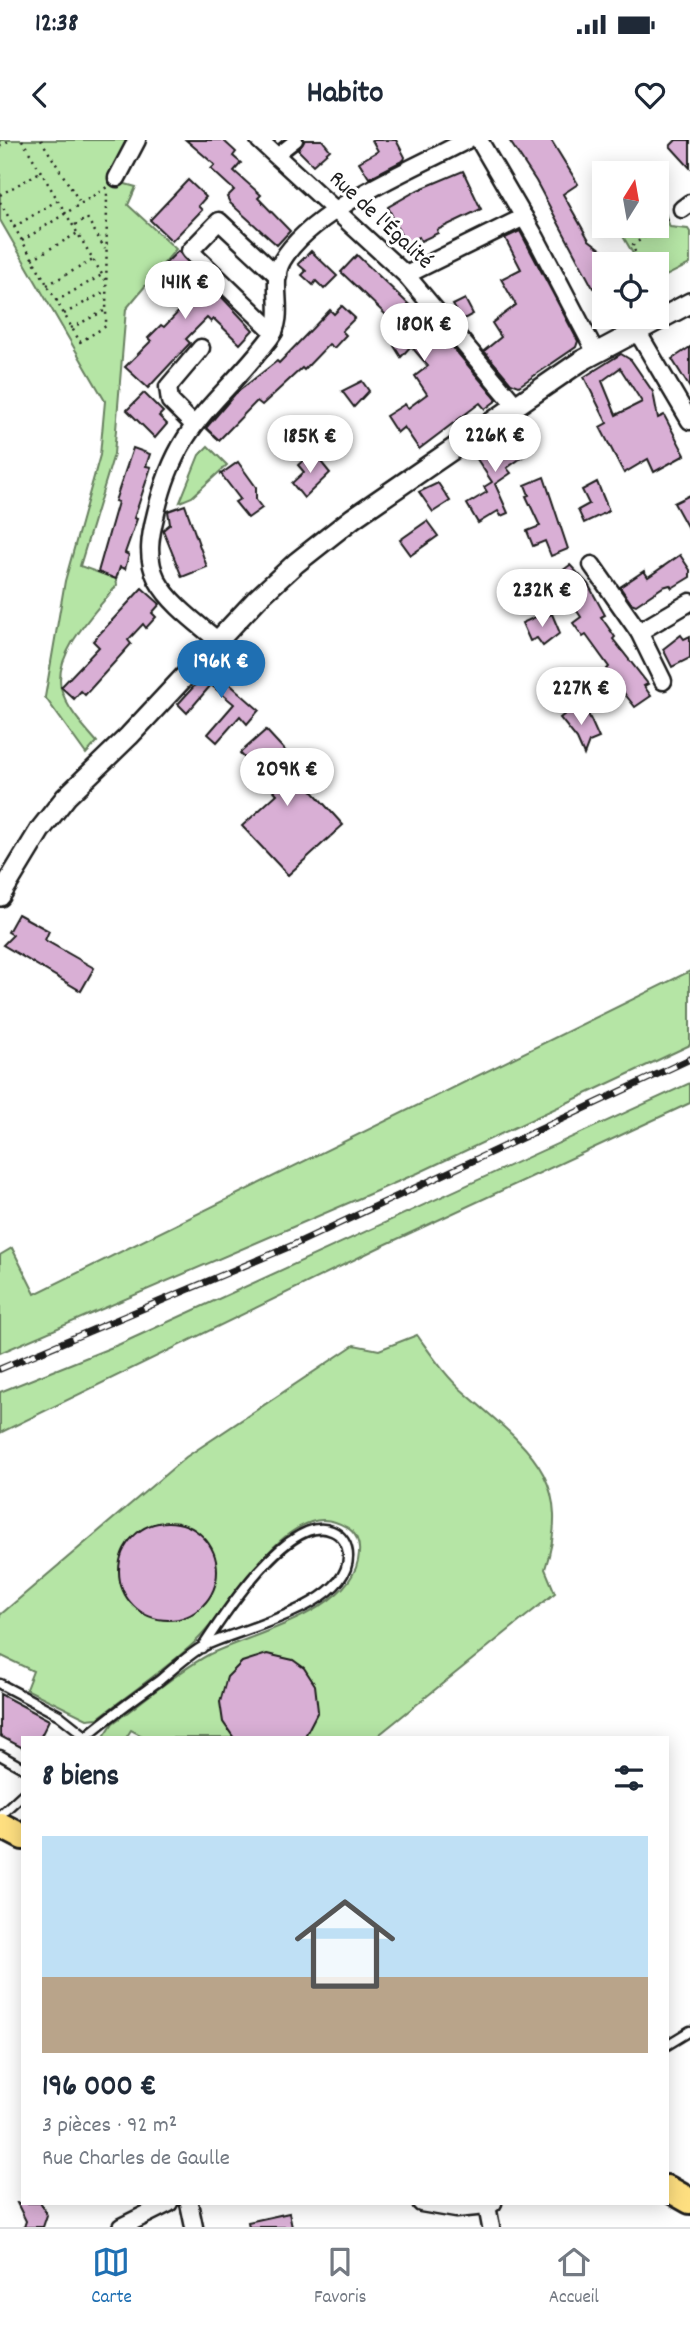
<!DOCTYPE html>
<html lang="fr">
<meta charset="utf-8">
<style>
:root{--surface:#fff;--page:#f2f2f3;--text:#1f2937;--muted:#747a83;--line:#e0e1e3;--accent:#1f6fb2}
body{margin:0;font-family:Dekko,sans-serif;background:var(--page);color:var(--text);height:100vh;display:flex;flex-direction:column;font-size:26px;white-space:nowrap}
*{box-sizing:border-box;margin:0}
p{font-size:23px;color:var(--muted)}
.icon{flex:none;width:38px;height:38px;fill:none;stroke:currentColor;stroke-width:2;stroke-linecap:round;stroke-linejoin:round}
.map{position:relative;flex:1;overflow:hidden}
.side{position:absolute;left:21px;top:1596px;width:648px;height:469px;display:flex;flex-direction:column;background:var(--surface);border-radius:0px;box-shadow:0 4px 18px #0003}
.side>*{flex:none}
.needle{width:46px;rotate:11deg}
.tools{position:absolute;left:592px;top:21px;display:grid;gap:14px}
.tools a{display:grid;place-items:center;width:77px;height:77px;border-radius:0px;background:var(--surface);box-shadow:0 4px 18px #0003;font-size:35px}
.price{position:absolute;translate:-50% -60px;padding:0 16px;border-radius:24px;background:#fff;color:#222;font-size:23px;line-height:46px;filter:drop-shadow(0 2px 4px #0008)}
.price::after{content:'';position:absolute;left:50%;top:42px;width:21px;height:16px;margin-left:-10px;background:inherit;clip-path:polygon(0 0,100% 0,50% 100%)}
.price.active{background:var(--accent);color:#fff}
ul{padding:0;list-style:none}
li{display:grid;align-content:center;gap:14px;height:371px;padding:0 21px}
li+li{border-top:2px solid var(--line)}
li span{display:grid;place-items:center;height:217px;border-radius:0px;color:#555}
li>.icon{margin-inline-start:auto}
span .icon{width:126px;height:126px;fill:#fffc;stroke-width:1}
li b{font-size:30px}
h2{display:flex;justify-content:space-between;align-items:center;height:84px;padding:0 21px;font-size:30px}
.status{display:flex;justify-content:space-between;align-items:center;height:49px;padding:0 35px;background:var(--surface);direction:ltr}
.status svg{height:19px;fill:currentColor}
header{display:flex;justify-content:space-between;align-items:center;height:91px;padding:0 21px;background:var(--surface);font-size:32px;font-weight:700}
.tabs{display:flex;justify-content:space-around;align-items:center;height:98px;border-top:2px solid var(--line);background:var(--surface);font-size:19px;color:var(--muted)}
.tabs a{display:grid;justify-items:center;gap:4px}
.tabs .active{color:var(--accent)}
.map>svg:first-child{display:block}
.green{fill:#b5e5a5;stroke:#688060;stroke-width:2}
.building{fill:#d9afd5;stroke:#1c1c1c;stroke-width:2;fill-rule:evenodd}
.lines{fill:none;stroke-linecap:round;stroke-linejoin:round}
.service-casing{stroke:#1c1c1c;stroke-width:13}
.pedestrian-casing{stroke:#1c1c1c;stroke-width:18}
.minor-casing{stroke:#1c1c1c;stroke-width:21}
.tertiary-casing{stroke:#1c1c1c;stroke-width:24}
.primary-casing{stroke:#1c1c1c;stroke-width:30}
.path{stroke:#1c1c1c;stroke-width:2.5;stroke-dasharray:2 5;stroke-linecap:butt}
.service{stroke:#fff;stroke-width:8}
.pedestrian{stroke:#fff;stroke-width:12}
.minor{stroke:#fff;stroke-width:16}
.tertiary{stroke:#fff;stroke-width:19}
.primary{stroke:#fedf80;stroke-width:24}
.rail-casing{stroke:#1c1c1c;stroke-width:7}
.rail{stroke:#fff;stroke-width:4.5;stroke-dasharray:13;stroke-linecap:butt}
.labels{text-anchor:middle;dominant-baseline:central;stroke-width:6;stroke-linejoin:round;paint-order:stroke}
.street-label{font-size:23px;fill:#1c1c1c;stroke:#fff}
</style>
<div class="status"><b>12:38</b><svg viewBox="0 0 49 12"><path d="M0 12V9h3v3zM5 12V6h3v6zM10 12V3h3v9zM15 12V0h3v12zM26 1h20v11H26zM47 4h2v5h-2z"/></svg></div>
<header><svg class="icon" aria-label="back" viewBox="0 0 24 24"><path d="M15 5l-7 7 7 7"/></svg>Habito<svg class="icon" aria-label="heart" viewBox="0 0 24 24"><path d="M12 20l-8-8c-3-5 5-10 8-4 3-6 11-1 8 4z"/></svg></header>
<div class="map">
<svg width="690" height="2087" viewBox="0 0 690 2087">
<rect width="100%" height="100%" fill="#fff"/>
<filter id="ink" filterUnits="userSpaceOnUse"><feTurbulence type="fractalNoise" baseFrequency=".0143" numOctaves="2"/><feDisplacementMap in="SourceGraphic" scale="14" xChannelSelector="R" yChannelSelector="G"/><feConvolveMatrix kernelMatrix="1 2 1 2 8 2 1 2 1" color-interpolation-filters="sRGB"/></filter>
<g filter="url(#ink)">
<!-- green -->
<g class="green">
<path d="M 0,0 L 130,0 L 118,42 L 136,47 L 128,65 L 176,109 L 126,169 L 114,314 L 80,426 L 116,439 L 117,445 C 97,470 53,513 61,548 C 66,568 84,587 97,602 L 86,614 L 45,557 L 65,441 L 100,315 L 105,261 L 0,80 Z"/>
<polygon points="656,65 664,70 670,87 688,89 690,92 690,124 656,141 656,124 639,124 617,86 656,86"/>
<polygon points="208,306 227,325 192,357 180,362 199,315"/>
<polygon points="690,831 690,905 418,1033 0,1213 0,1115 12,1108 35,1154"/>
<polygon points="690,943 690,963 378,1108 0,1293 0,1252 120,1204"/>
<path d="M 417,1195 C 431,1214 446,1237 465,1253 C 526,1307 575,1337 545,1429 L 555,1453 L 375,1598 L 146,1598 L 131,1590 L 126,1598 L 103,1598 L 113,1583 C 144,1561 175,1533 208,1515 C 251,1493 356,1472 359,1413 C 360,1403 356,1392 346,1387 C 336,1381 323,1378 311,1382 C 265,1397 229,1471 194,1503 C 165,1530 130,1553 98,1578 L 87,1579 L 26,1549 L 33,1531 L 2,1516 L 0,1519 L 0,1475 L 186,1317 L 354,1205 L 379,1210 Z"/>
</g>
<!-- building -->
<g class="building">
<polygon points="186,0 223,0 236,12 233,16 241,23 234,31 261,55 258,58 290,91 277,105 230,63 227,57 234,50 211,29 215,25"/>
<polygon points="305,0 322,0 330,10 313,25 298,10"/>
<polygon points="372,0 396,0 405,17 404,20 369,38 359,22 378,11"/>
<polygon points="509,0 551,0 578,44 563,54 589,100 602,110 609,124 604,124 604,162 595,147 593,148 536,41"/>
<polygon points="676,0 690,0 690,28 670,6"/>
<polygon points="463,31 481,69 437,90 438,93 421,101 419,97 405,104 388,67 418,50"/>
<polygon points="188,40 206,57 198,66 202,70 172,101 150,80"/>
<polygon points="520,91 578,201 576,207 519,246 511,243 484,211 501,197 492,183 516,165 501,139 521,129 505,98"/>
<polygon points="178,111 253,190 240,204 214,179 211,182 207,178 186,199 190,203 148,248 125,227 151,201 148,198 161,185 164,187 187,163 170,146 174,141 161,128"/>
<polygon points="311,111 337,136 324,149 316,141 313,145 302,135 306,131 298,124"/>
<polygon points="357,115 422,177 425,174 497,260 485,269 480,263 419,309 404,287 397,293 386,276 405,264 408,268 427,254 415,236 428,226 411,206 401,217 394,206 406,194 341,132"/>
<polygon points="465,159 473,174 462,180 453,165"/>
<polygon points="342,166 355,178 342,191 346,195 334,208 329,204 304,230 302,228 262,265 257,261 219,300 206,288 235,254 277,221 279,223 330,170 334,174"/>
<polygon points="690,207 690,248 672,219"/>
<path d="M 621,214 L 631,220 L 653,252 L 658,278 L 664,275 L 685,315 L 654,332 L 648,319 L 624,333 L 600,287 L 607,283 L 584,237 ZM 620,228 L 642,262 L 616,275 L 602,241 Z"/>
<polygon points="362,241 369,251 354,267 342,251"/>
<polygon points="144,253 163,272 159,276 167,284 155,298 127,270"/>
<polygon points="507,289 524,316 507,328 511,333 495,344 508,373 501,376 498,371 478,383 467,364 487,352 484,347 492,342 473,313"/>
<polygon points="133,308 150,314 146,326 151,327 134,378 137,379 125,413 129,415 125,429 120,427 116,439 98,432 118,362 115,361"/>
<polygon points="313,312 330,333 304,358 292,343 304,332 298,325"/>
<polygon points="238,322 256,347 256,360 262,368 248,378 235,362 240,359 221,334"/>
<polygon points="544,337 568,409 551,416 545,401 533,406 527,391 540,386 526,356 529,355 525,345"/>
<polygon points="597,342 609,371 584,383 578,370 589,364 582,350"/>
<polygon points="438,343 450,361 433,372 419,352"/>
<polygon points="690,355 690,392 674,363"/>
<polygon points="185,365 207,427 182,437 163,390 170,384 168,371"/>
<polygon points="427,381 438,396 411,415 400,400"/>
<polygon points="680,415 690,430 690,437 672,448 670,445 663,447 636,465 631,463 620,447 644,431 648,437"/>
<polygon points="570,425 588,444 605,475 601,477 615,497 613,499 648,544 644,546 651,556 635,567 606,530 609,527 586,495 583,497 573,483 581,477 554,437"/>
<polygon points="142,448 160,464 152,473 156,477 146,488 143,484 128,500 131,504 85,555 81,551 74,559 61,547 99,507 93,501"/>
<polygon points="542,474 544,477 552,474 560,493 543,506 537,498 530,501 522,483"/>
<polygon points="681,495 684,499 690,496 690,518 672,527 663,509"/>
<polygon points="216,522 230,535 225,540 259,570 247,584 240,576 217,602 208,594 234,564 211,545 187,573 178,564"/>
<polygon points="575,566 582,571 586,569 599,598 589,602 584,615 577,599 560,578"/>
<polygon points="266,590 303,630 298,635 343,685 288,735 242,686 277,654 240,613"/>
<polygon points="18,774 49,791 45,800 94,828 81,851 3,805 13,795 8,792"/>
<circle cx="168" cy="1431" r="49"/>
<polygon points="267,1514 293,1520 304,1528 315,1545 318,1571 304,1598 234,1598 223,1582 220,1562 227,1537 242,1522"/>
<polygon points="0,1554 49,1580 40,1598 23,1598 23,1608 0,1596"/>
<polygon points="17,2063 41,2063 47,2075 43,2087 24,2087 26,2081"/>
<polygon points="289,2073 292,2087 249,2087 248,2082"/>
</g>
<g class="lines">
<defs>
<g id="service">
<polyline points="0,1544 59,1575 88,1598"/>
<path d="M 84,1598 C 108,1577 134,1559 160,1540 C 173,1529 187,1516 202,1507 C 237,1489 349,1467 348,1416 C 348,1405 342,1395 332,1391 C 290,1372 222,1477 202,1508"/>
<polyline points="0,1615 23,1628"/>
<polyline points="0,1675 23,1654"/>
<polyline points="667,1905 690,1891"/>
</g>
<polyline id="pedestrian" points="277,15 296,0"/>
<g id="minor">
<polyline points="259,0 406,135 517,267"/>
<polyline points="479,0 536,98 596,213"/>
<polyline points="117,38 137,0"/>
<polyline points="682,69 690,63"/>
<polyline points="406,135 524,77"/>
<polyline points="637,191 690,281"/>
<polyline points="274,192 190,111 219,81 278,136"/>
<polyline points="193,284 170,261 168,247 201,208"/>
<polyline points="592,425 639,492 663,541"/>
<polyline points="639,492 690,462"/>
<path d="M 217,500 C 197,483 170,464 157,440 C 146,418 150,396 156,373 C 177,281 218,266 270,198 C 287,175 269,145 282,121 C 312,69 414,29 467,0"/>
<polyline points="189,2063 194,2087"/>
<polyline points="421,2063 456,2069 487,2066"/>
<polyline points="121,2087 169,2063"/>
<polyline points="491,2087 487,2066 493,2063"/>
</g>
<polyline id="tertiary" points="0,756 40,690 66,657 129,596 257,459 296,423 353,378 581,221 690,163"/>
<g id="primary">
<polyline points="0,1685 23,1697"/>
<polyline points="667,2048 690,2061"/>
</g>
</defs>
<!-- service casing -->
<use href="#service" class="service-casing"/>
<!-- pedestrian casing -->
<use href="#pedestrian" class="pedestrian-casing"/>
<!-- minor casing -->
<use href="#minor" class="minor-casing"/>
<!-- tertiary casing -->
<use href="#tertiary" class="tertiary-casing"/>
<!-- primary casing -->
<use href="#primary" class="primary-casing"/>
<!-- path -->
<g class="path">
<polyline points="22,0 106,141"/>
<polyline points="41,0 81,64"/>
<polyline points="0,6 11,0"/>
<polyline points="0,55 40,32"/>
<polyline points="0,62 80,202 106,186 107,49"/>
<polyline points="75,85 87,78 105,109"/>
<polyline points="14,87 58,60"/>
<polyline points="22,101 107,47"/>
<polyline points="32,119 78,93"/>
<polyline points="642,124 632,106 671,77"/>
<polyline points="47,145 93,120"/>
<polyline points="56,161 102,135"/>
<polyline points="64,174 106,151"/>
<polyline points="71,188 106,170"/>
</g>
<!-- service -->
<use href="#service" class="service"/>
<!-- pedestrian -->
<use href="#pedestrian" class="pedestrian"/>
<!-- minor -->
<use href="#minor" class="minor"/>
<!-- tertiary -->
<use href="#tertiary" class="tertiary"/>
<!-- primary -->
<use href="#primary" class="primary"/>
<defs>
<polyline id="rail" points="0,1229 291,1106 690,919"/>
</defs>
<!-- rail casing -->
<use href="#rail" class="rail-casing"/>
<!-- rail -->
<use href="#rail" class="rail"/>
</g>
</g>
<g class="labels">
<!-- street labels -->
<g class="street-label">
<text transform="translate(380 81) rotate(43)">Rue de l'Égalité</text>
</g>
</g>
</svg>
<div class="tools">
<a><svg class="needle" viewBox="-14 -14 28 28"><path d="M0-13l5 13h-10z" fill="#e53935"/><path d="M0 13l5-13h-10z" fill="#747a83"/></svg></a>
<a><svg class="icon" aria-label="locate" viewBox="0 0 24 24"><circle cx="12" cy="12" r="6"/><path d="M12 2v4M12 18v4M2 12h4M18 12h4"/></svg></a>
</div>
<b class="price" style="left:185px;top:181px">141K €</b>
<b class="price" style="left:424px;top:223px">180K €</b>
<b class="price" style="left:495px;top:334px">226K €</b>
<b class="price" style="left:310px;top:335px">185K €</b>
<b class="price" style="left:542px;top:489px">232K €</b>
<b class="price active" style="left:221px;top:560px">196K €</b>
<b class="price" style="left:581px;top:587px">227K €</b>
<b class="price" style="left:287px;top:668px">209K €</b>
<section class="side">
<h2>8 biens<svg class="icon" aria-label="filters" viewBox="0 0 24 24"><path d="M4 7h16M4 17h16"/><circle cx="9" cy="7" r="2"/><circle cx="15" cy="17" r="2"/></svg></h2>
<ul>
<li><span style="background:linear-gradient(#bfe0f5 65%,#b9a48a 0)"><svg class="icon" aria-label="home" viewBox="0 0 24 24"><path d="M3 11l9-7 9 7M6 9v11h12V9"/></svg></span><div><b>196 000 €</b><p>3 pièces · 92 m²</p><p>Rue Charles de Gaulle</p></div></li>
</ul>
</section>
</div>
<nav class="tabs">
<a class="active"><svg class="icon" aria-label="map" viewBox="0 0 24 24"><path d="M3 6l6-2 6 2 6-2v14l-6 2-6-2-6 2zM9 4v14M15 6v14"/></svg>Carte</a>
<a><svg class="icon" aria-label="saved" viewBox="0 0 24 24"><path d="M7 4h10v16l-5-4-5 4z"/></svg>Favoris</a>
<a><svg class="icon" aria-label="home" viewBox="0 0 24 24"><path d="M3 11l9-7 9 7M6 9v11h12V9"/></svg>Accueil</a>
</nav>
